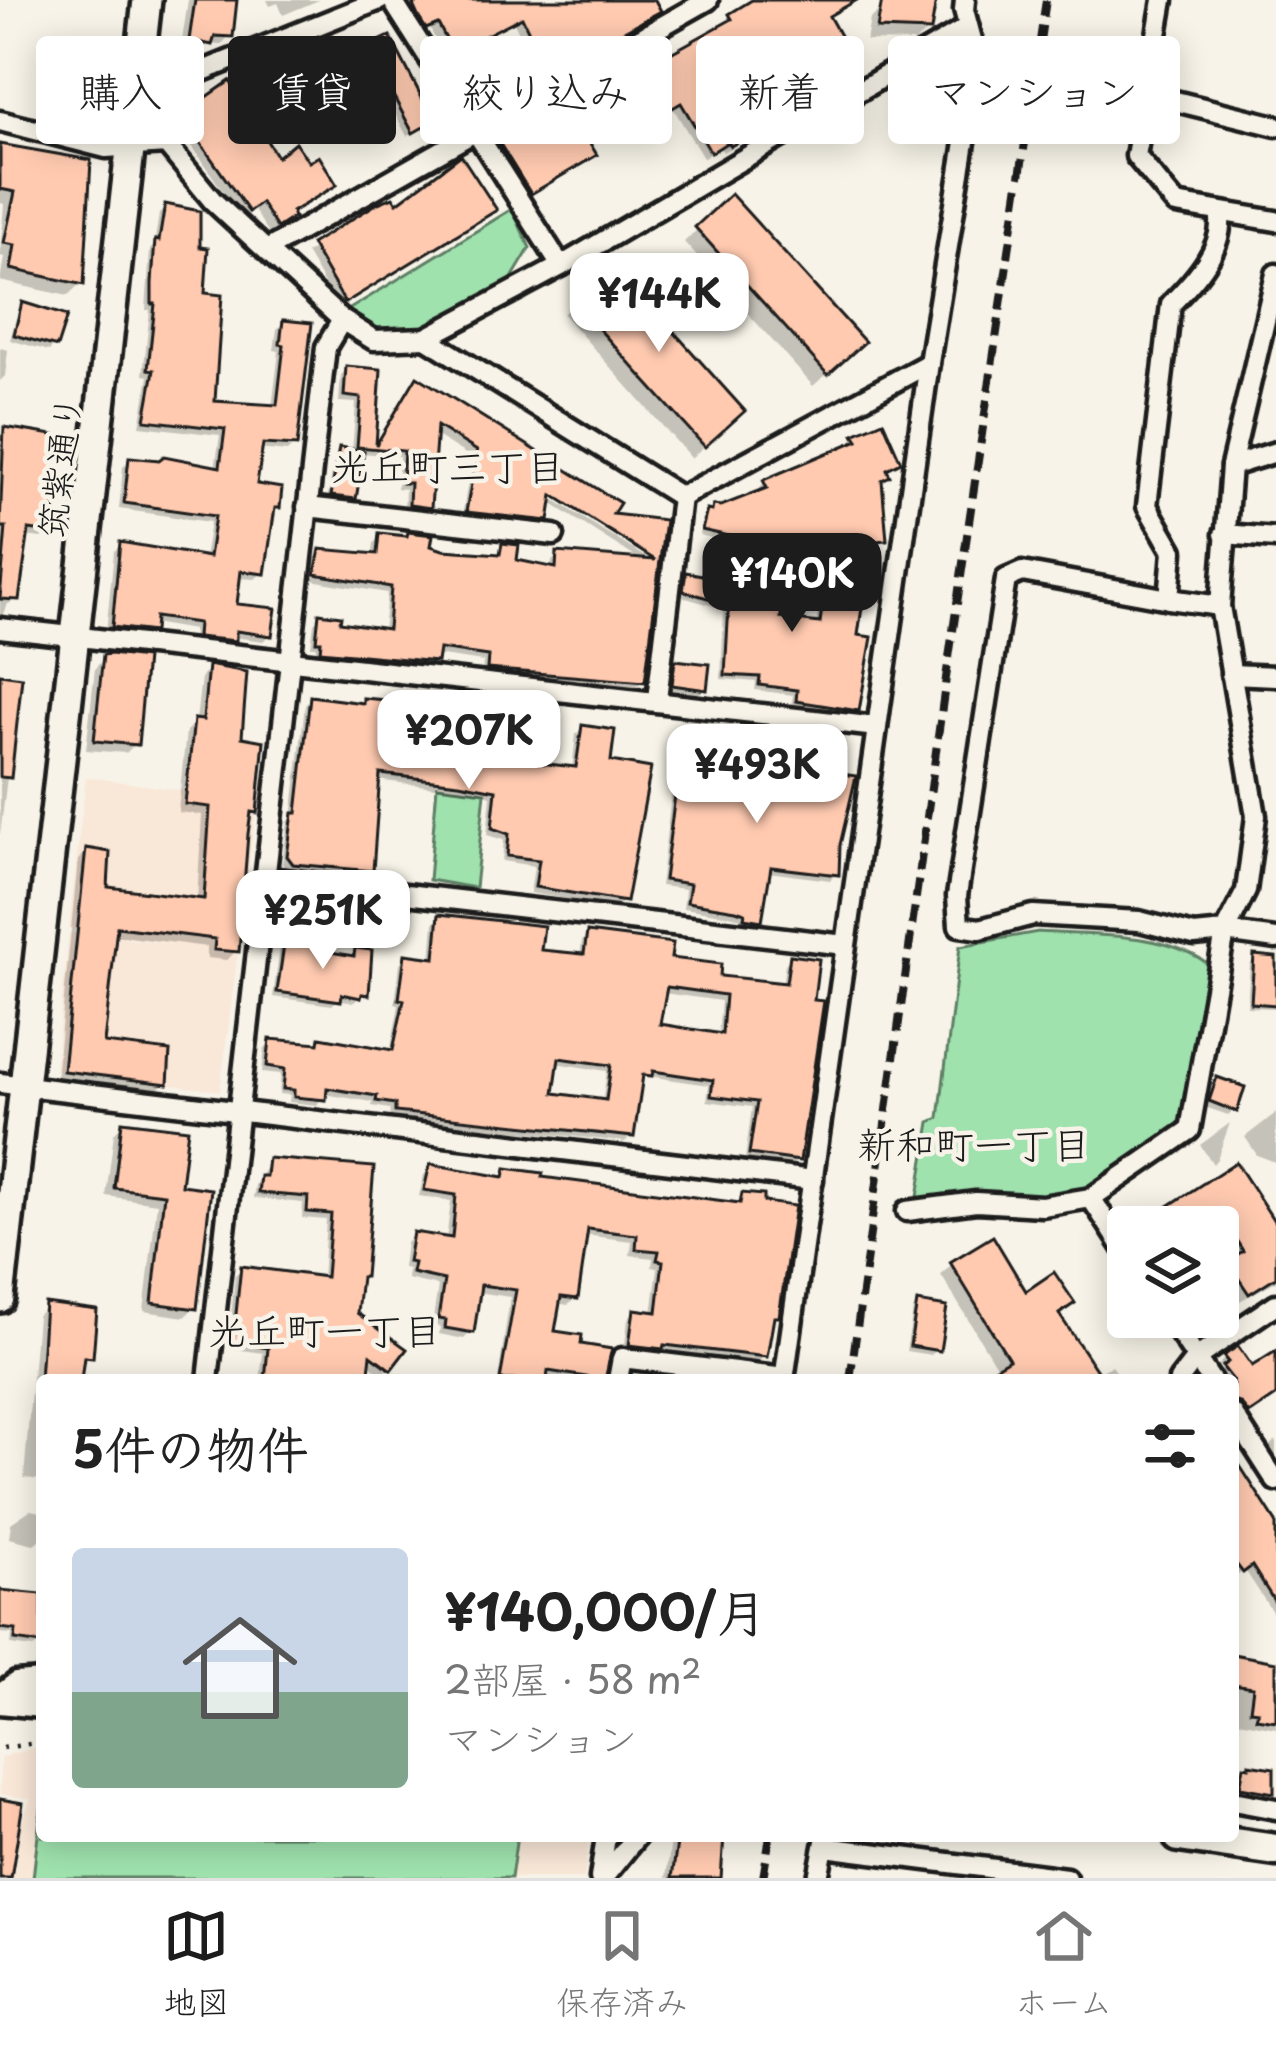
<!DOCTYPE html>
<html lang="ja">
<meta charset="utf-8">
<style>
:root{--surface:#fff;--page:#f2f2f2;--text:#222;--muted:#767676;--line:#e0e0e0;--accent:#1c1c1c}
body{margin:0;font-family:"Playpen Sans","Klee One",sans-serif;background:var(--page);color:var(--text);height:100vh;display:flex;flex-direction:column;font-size:45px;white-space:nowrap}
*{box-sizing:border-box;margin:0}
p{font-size:39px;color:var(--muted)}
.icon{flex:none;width:66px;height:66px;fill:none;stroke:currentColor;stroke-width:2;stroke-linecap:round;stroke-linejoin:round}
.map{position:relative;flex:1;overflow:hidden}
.details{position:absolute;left:36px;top:1374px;width:1203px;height:468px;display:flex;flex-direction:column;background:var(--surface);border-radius:12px;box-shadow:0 6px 30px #0003}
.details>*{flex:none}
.guide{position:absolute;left:36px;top:36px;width:1206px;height:108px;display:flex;gap:24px}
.buttons{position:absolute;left:1107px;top:1206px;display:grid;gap:24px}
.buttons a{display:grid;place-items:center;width:132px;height:132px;border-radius:12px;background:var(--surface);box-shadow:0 6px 30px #0003;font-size:60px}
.price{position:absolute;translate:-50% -102px;padding:0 27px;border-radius:24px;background:#fff;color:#222;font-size:39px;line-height:78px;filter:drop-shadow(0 3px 6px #0008)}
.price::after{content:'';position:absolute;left:50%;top:72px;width:36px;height:27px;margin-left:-18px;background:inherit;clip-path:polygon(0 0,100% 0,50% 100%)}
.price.active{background:var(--accent);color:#fff}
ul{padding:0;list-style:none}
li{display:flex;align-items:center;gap:36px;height:300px;padding:0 36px}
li+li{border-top:3px solid var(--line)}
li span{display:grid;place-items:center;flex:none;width:336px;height:240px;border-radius:12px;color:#555}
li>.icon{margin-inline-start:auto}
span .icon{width:144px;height:144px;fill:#fffc;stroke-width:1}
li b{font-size:51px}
h2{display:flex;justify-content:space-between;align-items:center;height:144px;padding:0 36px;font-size:51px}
.tag{padding:0 42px;border-radius:12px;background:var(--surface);box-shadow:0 6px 30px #0003;font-size:42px;line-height:108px}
.tag.active{background:var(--accent);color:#fff}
.menu{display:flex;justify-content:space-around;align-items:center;height:168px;border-top:3px solid var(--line);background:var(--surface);font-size:33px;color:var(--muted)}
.menu a{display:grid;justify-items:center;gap:6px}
.menu .active{color:var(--accent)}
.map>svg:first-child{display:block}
.built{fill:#f9e7d7}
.green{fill:#9fe2ae;stroke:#5e7f65;stroke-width:3}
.shadow{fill:#0003;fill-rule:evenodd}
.building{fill:#ffcab0;stroke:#1c1c1c;stroke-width:3;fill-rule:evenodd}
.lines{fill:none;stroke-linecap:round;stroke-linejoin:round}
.street-casing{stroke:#1c1c1c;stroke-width:27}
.secondary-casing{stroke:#1c1c1c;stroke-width:36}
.primary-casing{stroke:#1c1c1c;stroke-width:39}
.path{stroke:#1c1c1c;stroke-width:4.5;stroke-dasharray:3 9;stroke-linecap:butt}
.street{stroke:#f7f3e8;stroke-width:18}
.secondary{stroke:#f7f3e8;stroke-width:27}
.primary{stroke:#f7f3e8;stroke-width:30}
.rail{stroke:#1c1c1c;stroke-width:8;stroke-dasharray:18 9;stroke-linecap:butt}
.labels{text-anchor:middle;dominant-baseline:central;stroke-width:9;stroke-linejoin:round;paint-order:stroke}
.street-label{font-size:36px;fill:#1c1c1c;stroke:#f7f3e8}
.neighbourhood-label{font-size:39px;fill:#1c1c1c;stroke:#f7f3e8}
</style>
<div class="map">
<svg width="1276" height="1878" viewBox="0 0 1276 1878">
<rect width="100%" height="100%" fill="#f7f3e8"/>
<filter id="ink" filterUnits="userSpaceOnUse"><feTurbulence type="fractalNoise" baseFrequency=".00833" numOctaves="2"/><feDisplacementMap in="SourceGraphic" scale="24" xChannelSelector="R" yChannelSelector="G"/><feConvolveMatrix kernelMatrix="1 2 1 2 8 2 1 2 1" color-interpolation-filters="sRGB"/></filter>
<g filter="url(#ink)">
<!-- built -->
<g class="built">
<polygon points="86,777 257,801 220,1091 55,1070 69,932 189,946 69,929"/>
<polygon points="42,1745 42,1836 590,1836 584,1878 0,1878 0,1871 15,1872 20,1828 30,1799 0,1794 0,1758"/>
</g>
<!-- green -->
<g class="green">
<polygon points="512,209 530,248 506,288 425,334 380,333 348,310"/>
<polygon points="437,786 485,792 475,888 429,880"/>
<path d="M 1038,932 C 1092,936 1162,931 1207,963 L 1183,1124 L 1100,1185 L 1052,1198 L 917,1203 L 930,1122 L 939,1118 L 960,946 Z"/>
<polygon points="42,1800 42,1836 517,1836 511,1878 33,1878"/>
</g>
<!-- shadow -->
<g class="shadow">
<polygon points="188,0 234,0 230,35 221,45 208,44 200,53 181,48"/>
<polygon points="267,0 319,0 283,15 278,3 270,6"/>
<polygon points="430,0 651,0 657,11 540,78 514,22 445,58 430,29 418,34 408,15"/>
<polygon points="776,0 856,0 826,18 843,70 836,78 816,88 811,99 723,152 719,147 703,158 673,108 651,121 628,83 635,76 725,26 731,16"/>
<polygon points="894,0 933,0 928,30 915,42 866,41 870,19"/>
<polygon points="389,40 425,126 407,136 382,90 325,114 308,80"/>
<polygon points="183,117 277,162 326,192 289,214 283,224 269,233 253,209 241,217 176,124"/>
<polygon points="525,123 593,154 522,200 489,147"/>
<polygon points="0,146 81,284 68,296 0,281 4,257 0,256 4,204 0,203"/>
<polygon points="731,198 848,355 813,386 684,242"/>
<polygon points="166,207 202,296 212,403 272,408 279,351 274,350 277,329 284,323 294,445 287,452 259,449 254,487 277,507 271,513 262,573 255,579 237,578 234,606 270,635 263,641 233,637 226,646 192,643 193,630 152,623 144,637 106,633 114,551 121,545 204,559 210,522 119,509 123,467 130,460 215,469 220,435 140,426 149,376 143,375 150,310 146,310 150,250 154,245 159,214"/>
<polygon points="396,208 486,217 338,308 306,253"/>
<polygon points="575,302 729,424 691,458 563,314"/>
<polygon points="23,306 54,345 49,351 10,340 18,311"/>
<polygon points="0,348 8,350 5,376 0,381"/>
<path d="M 347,369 L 378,371 L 373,451 L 411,386 L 608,516 L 661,523 L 643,681 L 636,687 L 482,675 L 483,662 L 435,655 L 428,667 L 315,656 L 316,646 L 311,646 L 314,623 L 320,617 L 337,625 L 383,631 L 387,593 L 311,580 L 315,558 L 321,552 L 372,557 L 374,543 L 380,536 L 443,553 L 496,557 L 503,546 L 514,562 L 551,570 L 552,561 L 558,555 L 643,562 L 549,502 L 546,519 L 539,526 L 462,517 L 472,458 L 433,434 L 429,506 L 422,512 L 404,510 L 405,489 L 397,488 L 399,456 L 361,453 L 354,498 L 348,503 L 327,501 L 335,456 L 340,450 L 352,452 L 356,403 L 339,402 L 341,375 ZM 542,485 L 656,557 L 656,564 L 539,490 Z"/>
<polygon points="5,430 48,532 41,538 26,536 16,599 7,605 0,620 0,435"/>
<polygon points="856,436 897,461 884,471 879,482 884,539 879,544 751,557 746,546 699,535 702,518 714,508 721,509 762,494 760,488 765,483 853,446 851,442"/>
<polygon points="762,569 788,573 778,620 816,626 822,584 827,578 854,638 856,710 851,716 791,706 793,695 755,690 756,682 721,679 724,609 679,596 681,581 687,575 698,577 705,571 760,581 757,574"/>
<polygon points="104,659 135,744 126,753 86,750 95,668"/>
<polygon points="676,663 704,689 699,694 668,690 671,668"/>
<polygon points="209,668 239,739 254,811 247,819 236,951 227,960 207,958 207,947 113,935 101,1046 165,1082 156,1091 56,1079 78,860 87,851 105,890 197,901 202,815 178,812 186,731 196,721 201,677"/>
<polygon points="0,677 19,679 0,835"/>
<polygon points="409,698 433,749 468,752 468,736 475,730 535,766 572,769 576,734 583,728 608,763 623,901 617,907 530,893 534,866 502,861 504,840 487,835 491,796 486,793 376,780 370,870 364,876 286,869 282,863 288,822 292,818 305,705 312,699 360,705 364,701 402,705"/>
<polygon points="743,736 754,765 789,770 795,761 812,763 818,752 838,776 844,806 836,874 830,880 768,872 760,920 754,926 740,923 741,918 729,915 683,908 685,889 660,886 672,789 678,783 700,787 702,770 708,764 735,767 737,742"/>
<path d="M 440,917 L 538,952 L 580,956 L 582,941 L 588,935 L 717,979 L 782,986 L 785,964 L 791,958 L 798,1160 L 791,1166 L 745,1159 L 752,1107 L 707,1101 L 709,1085 L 648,1076 L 639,1080 L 631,1136 L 625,1142 L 390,1117 L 390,1109 L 372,1106 L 373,1102 L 324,1094 L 317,1105 L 289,1102 L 290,1095 L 279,1094 L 281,1074 L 262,1072 L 265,1048 L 271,1042 L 316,1046 L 321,1041 L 390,1053 L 399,1005 L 395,1004 L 400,963 L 406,957 L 431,960 L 434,923 ZM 663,993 L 721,1001 L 718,1036 L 657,1027 ZM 555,1063 L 607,1071 L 602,1103 L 550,1096 Z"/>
<polygon points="286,942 316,953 349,958 356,951 366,994 353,1002 338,999 332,1005 273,997 280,947"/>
<polygon points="1255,959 1276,961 1276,1008 1247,1007 1250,964"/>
<polygon points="1217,1081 1234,1110 1228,1115 1205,1107"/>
<polygon points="1276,1113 1276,1162 1275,1162 1257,1155 1245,1137"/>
<polygon points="1230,1123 1217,1159 1213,1164 1200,1145"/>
<polygon points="123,1124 178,1187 194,1307 185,1317 144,1311 157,1203 106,1196 114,1133"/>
<polygon points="269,1162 370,1170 362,1276 358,1280 354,1314 389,1368 383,1375 367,1363 365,1380 260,1380 263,1353 228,1348 235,1275 242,1269 322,1279 326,1220 302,1218 303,1203 253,1198 255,1185"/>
<polygon points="1235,1166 1276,1230 1276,1281 1238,1302 1218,1272 1218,1227 1140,1227"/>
<polygon points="431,1167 499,1179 507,1171 539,1180 734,1205 743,1196 776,1316 769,1323 761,1360 753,1368 624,1352 628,1319 635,1312 652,1314 658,1268 652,1267 653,1258 630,1255 632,1241 584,1235 576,1298 568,1305 557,1303 552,1334 578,1346 608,1352 602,1380 498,1380 510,1297 477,1292 472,1331 464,1339 439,1334 440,1327 432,1325 438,1286 407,1279 408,1269 403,1268 406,1243 414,1235 446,1240 451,1201 419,1196 424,1175"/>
<polygon points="952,1264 1025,1295 1056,1316 1096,1374 1112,1365 1121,1380 980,1380 998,1369 941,1275"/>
<polygon points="919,1305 937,1349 931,1355 906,1351 913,1310"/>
<polygon points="46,1306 90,1356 80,1367 78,1380 42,1380 42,1480 24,1478 37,1316"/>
<polygon points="1215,1317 1219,1323 1204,1334 1199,1328"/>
<polygon points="1276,1354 1276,1396 1244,1417 1233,1401 1233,1380 1219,1380 1217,1376 1222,1370 1218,1365 1225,1358 1251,1371"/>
<polygon points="1276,1440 1276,1468 1262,1452"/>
<polygon points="1233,1460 1276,1527 1276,1618 1245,1570 1235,1577 1233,1574"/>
<polygon points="30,1510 42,1512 42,1538 34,1544 9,1538 11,1523"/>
<polygon points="0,1593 42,1597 42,1643 33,1648 11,1645 12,1634 0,1633"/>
<polygon points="1233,1657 1276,1680 1276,1728 1233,1720"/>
<polygon points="1245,1770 1271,1792 1265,1798 1236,1792 1239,1775"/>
<polygon points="677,1836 700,1836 718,1878 666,1878 671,1841"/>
</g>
<!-- building -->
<g class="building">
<polygon points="195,0 237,0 233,37 215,36 212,45 189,40"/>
<polygon points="423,0 655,0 661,11 548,72 522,17 453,52 438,24 426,29 418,16 413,5"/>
<polygon points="752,0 857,0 829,16 851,55 841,62 847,71 819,85 823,92 731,146 728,142 711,153 681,103 659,116 633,74 732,19 729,14"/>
<polygon points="882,0 936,0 931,31 877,29"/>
<polygon points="390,36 434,121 413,133 388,86 331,111 312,72"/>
<polygon points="230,81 277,157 295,142 309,162 319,156 337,185 292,212 294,217 277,228 261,203 249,212 181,115"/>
<polygon points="566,103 597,155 531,194 495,136 526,119 530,125"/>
<polygon points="0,144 91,160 84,285 11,269 15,245 4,243 15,192 0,189"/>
<polygon points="461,155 497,210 345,303 311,244 378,203 393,197 397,203"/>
<polygon points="731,194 865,342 828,375 695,227"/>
<polygon points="165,204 200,211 200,247 208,248 205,293 222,295 215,401 277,405 284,345 280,344 283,320 312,323 297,446 263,444 257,484 282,488 280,508 275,508 265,574 241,571 237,604 276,608 272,636 236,631 236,641 197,637 198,623 155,617 154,632 112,627 120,542 209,557 215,516 124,503 129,457 159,460 164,456 220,467 225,429 145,420 154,370 148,369 155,304 152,304 152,283 155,240 159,241"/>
<polygon points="613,264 745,411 705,447 573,300"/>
<polygon points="22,302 67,316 57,347 14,335"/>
<polygon points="346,366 381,369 376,445 417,376 620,503 613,514 665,520 645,682 487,669 488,656 439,649 437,662 320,651 321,641 316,641 319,613 341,616 340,622 388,629 391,587 315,574 320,549 377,554 379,533 407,536 408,532 433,535 431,546 443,550 500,554 502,543 519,545 517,560 556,568 557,552 655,560 553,495 549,521 466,512 477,451 437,426 431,508 409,505 410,483 402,483 404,451 357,447 361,398 344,396"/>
<polygon points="883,421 901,462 887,469 890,476 882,480 887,540 756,553 751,541 702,530 707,510 712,511 713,505 721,506 767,488 763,480 858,440 854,434"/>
<polygon points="4,427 65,437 51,533 29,530 19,600 0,599 6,527 0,527"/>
<polygon points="339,447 364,451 356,499 331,496"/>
<polygon points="761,566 792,570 781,618 820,623 826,575 866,580 858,635 872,637 859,711 796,701 797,690 759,685 760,677 725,675 729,604 683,591 686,572 702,575 704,567 766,579"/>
<polygon points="110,654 146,658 138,745 94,741 103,655"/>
<polygon points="675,660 710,664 707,690 672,685"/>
<polygon points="208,665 247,672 242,737 264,741 257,813 251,812 248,834 239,952 214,950 215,939 117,927 104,1043 170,1051 168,1084 63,1071 86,848 110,852 108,887 204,899 210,807 185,804 194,719 203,720"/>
<polygon points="0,674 22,677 11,778 0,777"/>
<polygon points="408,695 441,699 437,746 472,750 474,727 495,730 495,734 541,740 538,763 576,767 582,725 615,730 611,761 651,768 626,902 535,887 539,860 507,856 509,834 492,828 496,790 459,783 380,774 373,871 293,864 287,856 293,813 297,813 310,696 363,703 363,698 407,702"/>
<polygon points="742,733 760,735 757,763 793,768 794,757 816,760 817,749 844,753 841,774 856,776 840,845 839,875 771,867 762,921 744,918 745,913 736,910 687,902 690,884 664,880 677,780 704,784 707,761 739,765"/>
<path d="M 439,914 L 544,926 L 541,950 L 584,954 L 587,932 L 673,943 L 671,958 L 721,964 L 720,976 L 786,983 L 790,955 L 819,959 L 814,1000 L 824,1001 L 800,1161 L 749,1154 L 757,1102 L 711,1096 L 713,1080 L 653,1071 L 652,1076 L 643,1075 L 634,1137 L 395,1112 L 395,1104 L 376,1101 L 377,1096 L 327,1088 L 326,1100 L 294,1097 L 294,1090 L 283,1089 L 285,1069 L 267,1066 L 270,1039 L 319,1043 L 320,1037 L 393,1050 L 404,1000 L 399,999 L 405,954 L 435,958 ZM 667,987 L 725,995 L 722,1034 L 660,1024 ZM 559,1058 L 611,1065 L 606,1100 L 554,1093 Z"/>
<polygon points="285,938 320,943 319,950 354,956 355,948 372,950 369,995 362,994 361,998 342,994 341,1001 277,992"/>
<polygon points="1254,955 1276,957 1276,1005 1251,1003"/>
<polygon points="1217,1077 1245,1087 1237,1112 1209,1101"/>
<polygon points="122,1121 188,1129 181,1185 211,1189 197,1309 152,1303 164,1194 114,1188"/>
<polygon points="268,1158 374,1167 365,1277 361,1277 357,1313 407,1349 391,1370 371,1355 368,1380 302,1376 302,1380 265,1380 268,1348 233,1342 241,1266 326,1277 331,1214 307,1212 308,1197 258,1193 260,1176 266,1176"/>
<polygon points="1236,1162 1276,1224 1276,1277 1249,1294 1227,1261 1243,1251 1228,1227 1136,1227"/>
<polygon points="430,1164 504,1177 506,1168 543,1173 542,1177 740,1203 742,1193 764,1195 764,1202 795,1206 779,1317 774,1317 767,1357 664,1345 663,1349 629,1345 634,1309 657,1312 663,1261 657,1260 659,1251 636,1249 637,1235 588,1229 578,1299 561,1297 555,1331 582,1335 581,1344 612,1349 605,1380 548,1371 547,1380 500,1380 516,1290 481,1285 474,1333 445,1328 446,1320 438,1319 444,1280 412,1273 414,1263 408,1262 413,1232 452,1238 456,1195 424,1190"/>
<polygon points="993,1236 1026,1291 1054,1272 1075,1303 1059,1314 1103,1380 974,1380 1009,1359 950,1262"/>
<polygon points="917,1302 947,1307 940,1351 910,1346"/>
<polygon points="45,1303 97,1310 93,1358 84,1357 81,1380 40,1380"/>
<polygon points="1238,1346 1252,1366 1276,1351 1276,1396 1249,1414 1240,1403 1233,1401 1233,1380 1222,1366 1228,1362 1223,1356"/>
<polygon points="1233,1455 1276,1522 1276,1604 1252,1566 1243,1573 1233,1560"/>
<polygon points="0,1590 42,1594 42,1644 15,1640 16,1630 0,1628"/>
<polygon points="1233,1654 1276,1662 1276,1721 1256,1718 1258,1711 1250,1710 1253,1687 1233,1684"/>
<polygon points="1249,1764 1274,1768 1274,1793 1240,1787 1244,1766 1249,1767"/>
<polygon points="0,1799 23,1803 11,1878 0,1878"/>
<polygon points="678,1836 724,1836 721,1878 672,1878"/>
</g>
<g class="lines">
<defs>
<g id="street">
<polyline points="392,0 561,266"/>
<polyline points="1163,0 1136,156 1176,204 1276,221"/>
<polyline points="1147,94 1276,126"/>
<polyline points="138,97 380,0"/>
<polyline points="0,121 106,148 166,144 213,201 342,320 374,340 426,338 561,266 968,27"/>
<path d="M 1219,212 C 1227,246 1193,282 1171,304 L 1147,506 L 1173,551 L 1169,599 L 1220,606"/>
<polyline points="268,249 708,0"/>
<polyline points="426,338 681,497 929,363"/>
<polyline points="1231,466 1276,452"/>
<polyline points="307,507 554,535"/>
<polyline points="1224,534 1276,538"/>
<polyline points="1169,599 1022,572 1006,579 957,896 959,926 980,929 1033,915 1139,921 1194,935 1225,932 1276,939"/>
<polyline points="0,628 877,727"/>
<polyline points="1231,674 1276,676"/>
<polyline points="657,699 681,497"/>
<polyline points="268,878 845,945"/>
<polyline points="0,1083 813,1180"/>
<polyline points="1091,1198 1128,1255"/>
<polyline points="907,1211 976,1202 1042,1206 1091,1198 1190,1130 1225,932 1246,891 1256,816 1220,606 1231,466 1276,274"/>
<polyline points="1169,1317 1211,1380"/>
<polyline points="208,1380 326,347 342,320"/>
<polyline points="618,1380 622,1358 785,1378"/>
<polyline points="784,1380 929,363 978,62 964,10 965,0"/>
<polyline points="1179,1380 1196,1358 1276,1304"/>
<polyline points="1233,1414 1276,1481"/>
<polyline points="0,1694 16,1682 42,1680"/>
<polyline points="1233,1801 1276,1809"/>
<polyline points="825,1847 1066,1878"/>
<polyline points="600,1878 606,1836"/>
<polyline points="603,1878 637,1836"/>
<polyline points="818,1878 826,1836"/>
</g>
<polyline id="secondary" points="0,1298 147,0"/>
<g id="primary">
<polyline points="0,1698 42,1702"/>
<polyline points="1179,1836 1276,1850"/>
</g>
</defs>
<!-- street casing -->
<use href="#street" class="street-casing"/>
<!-- secondary casing -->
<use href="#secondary" class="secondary-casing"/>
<!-- primary casing -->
<use href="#primary" class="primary-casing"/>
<!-- path -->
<polyline class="path" points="3,1748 42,1742"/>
<!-- street -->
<use href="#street" class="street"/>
<!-- secondary -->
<use href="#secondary" class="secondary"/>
<!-- primary -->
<use href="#primary" class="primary"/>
<!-- rail -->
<g class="rail">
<polyline points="850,1380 946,678 1046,0"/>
<polyline points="763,1878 770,1836"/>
</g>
</g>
</g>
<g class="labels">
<!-- street labels -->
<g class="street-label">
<text transform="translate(58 466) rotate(-83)">筑紫通り</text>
</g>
<!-- neighbourhood labels -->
<g class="neighbourhood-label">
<text x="448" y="464">光丘町三丁目</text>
<text x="974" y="1142">新和町一丁目</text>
<text x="325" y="1328">光丘町一丁目</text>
</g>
</g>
</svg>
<div class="buttons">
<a><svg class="icon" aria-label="layers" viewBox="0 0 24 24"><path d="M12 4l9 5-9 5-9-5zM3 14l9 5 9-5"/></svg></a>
</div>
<b class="price" style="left:659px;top:355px">¥144K</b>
<b class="price active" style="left:792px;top:635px">¥140K</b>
<b class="price" style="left:469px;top:792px">¥207K</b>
<b class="price" style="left:757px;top:826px">¥493K</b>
<b class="price" style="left:323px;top:972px">¥251K</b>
<div class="guide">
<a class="tag">購入</a>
<a class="tag active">賃貸</a>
<a class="tag">絞り込み</a>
<a class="tag">新着</a>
<a class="tag">マンション</a>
</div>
<section class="details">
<h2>5件の物件<svg class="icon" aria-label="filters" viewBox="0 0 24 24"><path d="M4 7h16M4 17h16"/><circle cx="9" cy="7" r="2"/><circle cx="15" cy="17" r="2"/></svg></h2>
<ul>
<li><span style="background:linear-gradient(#c9d6e8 60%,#7fa58c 0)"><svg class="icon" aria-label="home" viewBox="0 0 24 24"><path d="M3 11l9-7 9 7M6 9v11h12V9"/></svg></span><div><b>¥140,000/月</b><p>2部屋 · 58 m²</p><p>マンション</p></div></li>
</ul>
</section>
</div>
<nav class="menu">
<a class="active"><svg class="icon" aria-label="map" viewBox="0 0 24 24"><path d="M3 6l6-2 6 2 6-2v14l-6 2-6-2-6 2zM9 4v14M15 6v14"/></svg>地図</a>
<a><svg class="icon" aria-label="saved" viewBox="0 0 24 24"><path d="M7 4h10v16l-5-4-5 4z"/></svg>保存済み</a>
<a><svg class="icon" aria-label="home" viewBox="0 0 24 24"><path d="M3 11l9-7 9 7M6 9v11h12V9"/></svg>ホーム</a>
</nav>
